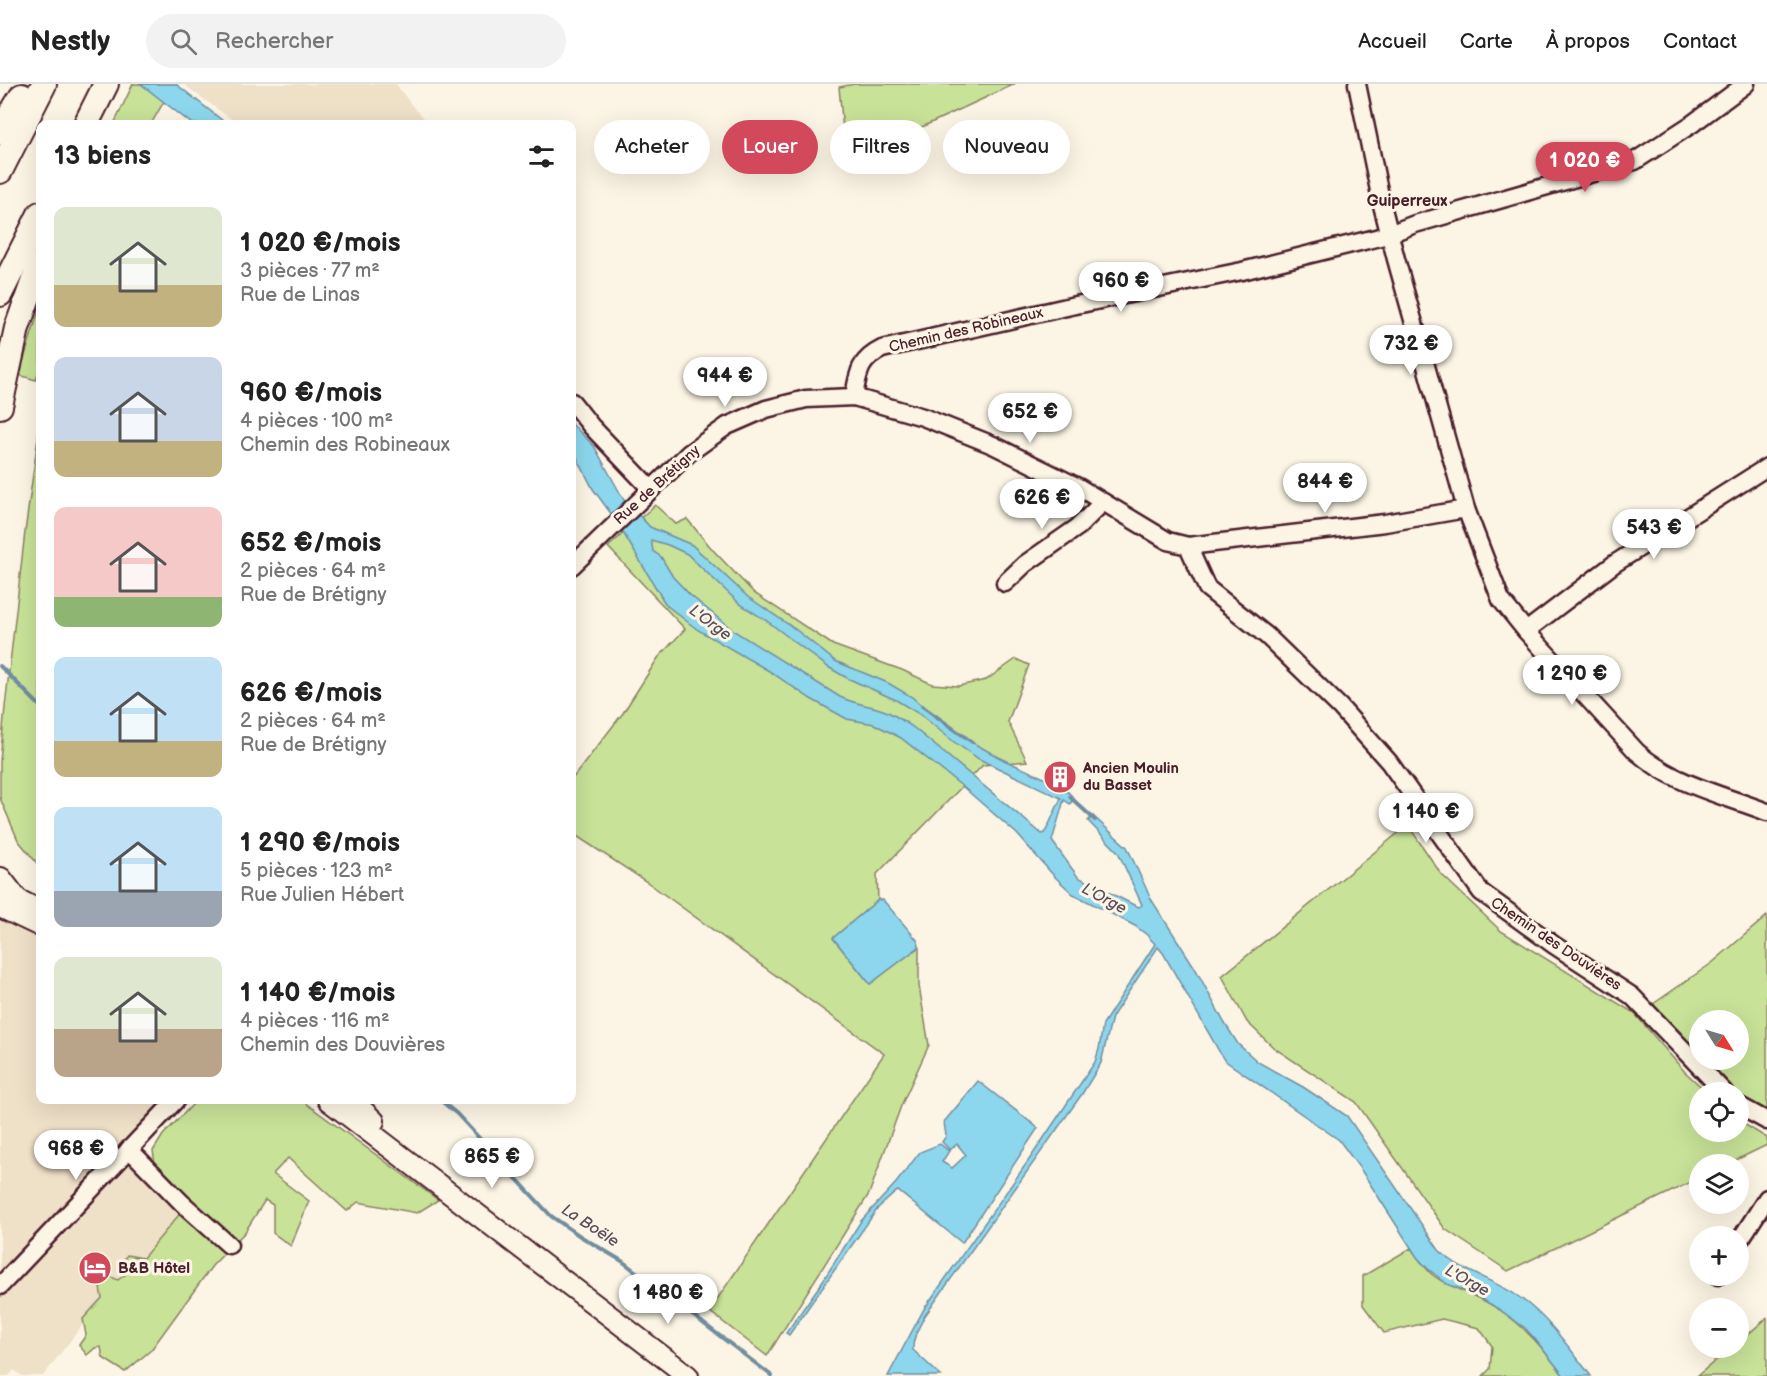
<!DOCTYPE html>
<html lang="fr">
<meta charset="utf-8">
<style>
:root{--surface:#fff;--page:#f2f2f2;--text:#222;--muted:#767676;--line:#e0e0e0;--accent:#d1495b}
body{margin:0;font-family:"Balsamiq Sans",sans-serif;background:var(--page);color:var(--text);height:100vh;display:flex;flex-direction:column;font-size:22px;white-space:nowrap}
*{box-sizing:border-box;margin:0}
p{font-size:20px;color:var(--muted)}
.icon{flex:none;width:33px;height:33px;fill:none;stroke:currentColor;stroke-width:2;stroke-linecap:round;stroke-linejoin:round}
.map{position:relative;flex:1;overflow:hidden}
.details{position:absolute;left:36px;top:36px;width:540px;height:984px;display:flex;flex-direction:column;background:var(--surface);border-radius:12px;box-shadow:0 6px 24px #0002}
.details>*{flex:none}
.hud{position:absolute;left:594px;top:36px;width:570px;height:54px;display:flex;gap:12px}
.needle{width:39px;rotate:127deg}
.buttons{position:absolute;left:1689px;top:926px;display:grid;gap:12px}
.buttons a{display:grid;place-items:center;width:60px;height:60px;border-radius:50%;background:var(--surface);box-shadow:0 6px 24px #0002;font-size:30px}
.price{position:absolute;translate:-50% -51px;padding:0 14px;border-radius:21px;background:#fff;color:#222;font-size:20px;line-height:39px;filter:drop-shadow(0 2px 3px #0008)}
.price::after{content:'';position:absolute;left:50%;top:36px;width:18px;height:14px;margin-left:-9px;background:inherit;clip-path:polygon(0 0,100% 0,50% 100%)}
.price.on{background:var(--accent);color:#fff}
ul{padding:0;list-style:none}
li{display:flex;align-items:center;gap:18px;height:150px;padding:0 18px}
li span{display:grid;place-items:center;flex:none;width:168px;height:120px;border-radius:12px;color:#555}
li>.icon{margin-inline-start:auto}
span .icon{width:72px;height:72px;fill:#fffc;stroke-width:1}
li b{font-size:26px}
h2{display:flex;justify-content:space-between;align-items:center;height:72px;padding:0 18px;font-size:26px}
.tag{padding:0 21px;border-radius:27px;background:var(--surface);box-shadow:0 6px 24px #0002;font-size:21px;line-height:54px}
.tag.on{background:var(--accent);color:#fff}
header{display:flex;align-items:center;gap:36px;box-sizing:border-box;height:84px;padding:0 30px;background:var(--surface);border-bottom:2px solid var(--line)}
header strong{font-size:28px}
nav{display:flex;gap:33px;margin-inline-start:auto;font-size:21px}
.search{width:420px;height:54px;background:var(--page);display:flex;align-items:center;gap:15px;box-sizing:border-box;padding:0 21px;border-radius:33px;color:var(--muted);font-size:22px}
.map>svg:first-child{display:block}
.built{fill:#efe0c8}
.green{fill:#c8e298;stroke:#898062;stroke-width:1.5}
.water{fill:#8cd7ed;stroke:#728d9f;stroke-width:1.5;fill-rule:evenodd}
.lines{fill:none;stroke-linecap:round;stroke-linejoin:round}
.stream{stroke:#728d9f;stroke-width:4}
.minor-casing{stroke:#4a1f2b;stroke-width:21}
.major-casing{stroke:#4a1f2b;stroke-width:24}
.highway-casing{stroke:#4a1f2b;stroke-width:28}
.minor{stroke:#fcf5e5;stroke-width:16}
.major{stroke:#fcf5e5;stroke-width:20}
.highway{stroke:#fcf5e5;stroke-width:24}
.labels{text-anchor:middle;dominant-baseline:central;stroke-width:6;stroke-linejoin:round;paint-order:stroke}
.street-label{font-size:15px;fill:#4a1f2b;stroke:#fcf5e5}
.poi-label{font-size:15px;font-weight:bold;fill:#4a1f2b;stroke:#fcf5e5;text-anchor:start}
.neighbourhood-label{font-size:16px;font-weight:bold;fill:#4a1f2b;stroke:#fcf5e5}
.water-label{font-size:16px;font-style:italic;fill:#5a4d5c;stroke:#fcf5e5}
</style>
<header>
<strong>Nestly</strong>
<div class="search"><svg class="icon" aria-label="search" viewBox="0 0 24 24"><circle cx="10" cy="10" r="6"/><path d="M15 15l6 6"/></svg>Rechercher</div>
<nav><a>Accueil</a><a>Carte</a><a>À propos</a><a>Contact</a></nav>
</header>
<div class="map">
<svg width="1767" height="1292" viewBox="0 0 1767 1292">
<rect width="100%" height="100%" fill="#fcf5e5"/>
<filter id="ink" filterUnits="userSpaceOnUse"><feTurbulence type="fractalNoise" baseFrequency=".0167" numOctaves="2"/><feDisplacementMap in="SourceGraphic" scale="12" xChannelSelector="R" yChannelSelector="G"/><feConvolveMatrix kernelMatrix="1 2 1 2 8 2 1 2 1" color-interpolation-filters="sRGB"/></filter>
<g filter="url(#ink)">
<!-- built -->
<g class="built">
<polygon points="183,0 396,0 413,23 430,40 238,40"/>
<polygon points="0,836 28,844 40,850 40,1016 167,1016 129,1065 183,1126 143,1174 127,1190 118,1196 109,1192 100,1204 103,1214 84,1234 84,1239 43,1292 22,1292 14,1286 9,1292 0,1292"/>
</g>
<!-- green -->
<g class="green">
<polygon points="133,0 174,0 151,40 114,40"/>
<polygon points="854,0 1015,0 846,78 839,3"/>
<polygon points="40,223 40,282 36,296 19,291"/>
<polygon points="40,339 40,783 18,756 0,714 0,677 5,623 25,448"/>
<polygon points="655,421 676,440 687,435 713,466 754,509 833,561 902,586 932,600 958,602 986,596 1016,575 1029,581 1008,638 1027,677 983,681 877,790 878,816 833,854 870,900 919,863 919,902 929,961 901,1022 869,1110 767,1272 709,1227 884,970 647,798 572,749 572,695 623,629 658,574 685,545 608,463"/>
<polygon points="1408,741 1441,790 1501,847 1634,929 1685,988 1707,1008 1700,1008 1700,1047 1738,1047 1739,1037 1767,1054 1767,1061 1728,1080 1700,1080 1699,1094 1508,1187 1445,1145 1356,1018 1274,964 1247,938 1222,892"/>
<polygon points="1767,832 1767,1026 1741,1012 1706,975 1738,975 1738,936 1700,936 1699,968 1653,920 1712,879"/>
<polygon points="197,1016 301,1016 438,1116 417,1129 358,1118 347,1127 288,1074 273,1090 309,1117 291,1162 273,1149 273,1121 265,1116 245,1148 212,1182 151,1266 125,1288 103,1274 101,1263 95,1264 87,1271 79,1261 86,1251 83,1235 102,1214 100,1204 109,1192 118,1196 126,1190 121,1179 127,1171 143,1174 183,1126 155,1079 153,1067 163,1051"/>
<path d="M 1411,1164 C 1418,1174 1425,1185 1434,1192 C 1453,1206 1480,1212 1500,1226 C 1527,1244 1545,1267 1564,1292 L 1483,1292 L 1490,1285 L 1492,1262 L 1479,1244 L 1442,1235 L 1384,1249 L 1363,1221 L 1363,1192 Z"/>
<polygon points="1767,1234 1767,1292 1697,1292 1732,1263 1738,1263 1739,1258"/>
</g>
<!-- water -->
<g class="water">
<polygon points="141,0 176,0 227,40 192,40"/>
<polygon points="572,340 594,362 625,418 612,431 593,405 572,364"/>
<path d="M 637,429 L 650,443 L 692,461 L 748,513 L 795,545 L 835,577 L 888,599 L 912,613 L 936,634 L 975,660 L 1004,676 L 1062,702 L 1074,714 L 1070,720 L 1064,716 L 1052,757 L 1078,793 L 1134,821 L 1139,823 L 1142,821 L 1118,768 L 1088,737 L 1093,732 L 1127,763 L 1151,815 L 1195,884 L 1224,938 L 1238,960 L 1258,978 L 1303,1003 L 1347,1032 L 1439,1166 C 1462,1189 1494,1195 1519,1213 C 1548,1233 1570,1265 1591,1292 L 1564,1292 L 1535,1255 L 1525,1244 L 1500,1226 L 1475,1211 L 1447,1200 L 1427,1184 L 1417,1173 L 1361,1086 L 1339,1056 L 1224,976 L 1163,869 L 1158,863 L 1112,933 L 1101,979 L 1082,1010 L 924,1233 C 919,1243 912,1255 913,1266 L 941,1292 L 888,1292 L 924,1225 L 1031,1073 L 1095,978 L 1099,965 L 1103,940 L 1155,860 L 1147,851 L 1135,842 L 1073,810 L 1054,792 L 1017,750 L 963,703 L 901,654 L 874,640 L 847,635 L 811,615 L 769,587 L 698,546 L 666,521 L 621,445 ZM 651,456 L 668,461 L 687,470 L 740,520 L 767,537 L 828,583 L 847,594 L 896,616 L 921,631 L 954,658 L 979,675 L 1061,714 L 1045,749 L 1042,750 L 914,644 C 904,637 894,630 883,626 C 869,621 854,620 840,613 L 734,547 L 690,511 L 673,493 L 661,473 L 653,467 Z"/>
<polygon points="878,816 883,816 918,857 919,863 870,900 833,854"/>
<polygon points="978,997 1038,1044 962,1159 898,1107 896,1108 878,1124 789,1251 786,1249 820,1201 861,1137 896,1099 920,1068 940,1060 949,1067 942,1078 952,1084 966,1071 957,1060 950,1066 942,1058 946,1052 944,1038"/>
</g>
<g class="lines">
<!-- stream -->
<g class="stream">
<polyline points="0,582 40,622"/>
<polyline points="922,622 972,658"/>
<polyline points="1070,713 1095,736"/>
<polyline points="440,1016 457,1030 551,1132 580,1152 622,1177 772,1292"/>
</g>
<defs>
<g id="minor">
<path d="M 1357,0 L 1382,121 L 1396,175 L 1466,425 L 1501,516 L 1526,547 L 1637,668 C 1673,700 1723,711 1767,728"/>
<path d="M 854,313 C 858,289 859,276 882,265 L 1071,222 L 1242,187 L 1384,152 L 1415,140 L 1635,77 L 1692,40 L 1746,0"/>
<polyline points="572,318 591,342 650,404"/>
<polyline points="1188,462 1207,504 1267,552 1340,623 1389,678 1481,808 1554,861 1632,912 1724,1008"/>
<polyline points="572,482 689,369 727,342 766,325 806,315 854,313 923,333 993,361 1080,404 1168,457 1188,462 1385,439 1466,425"/>
<polyline points="1005,499 1025,480 1078,443 1103,418"/>
<polyline points="1526,547 1614,480 1767,383"/>
<polyline points="1738,1021 1767,1037"/>
<polyline points="129,1065 182,1119 229,1161"/>
<polyline points="1738,1159 1767,1114"/>
<polyline points="1718,1192 1718,1191"/>
<polyline points="0,1202 176,1016"/>
</g>
<g id="major">
<polyline points="3,808 40,827"/>
<polyline points="0,823 40,842"/>
<polyline points="328,1016 688,1292"/>
<polyline points="352,1016 374,1037"/>
</g>
<g id="highway">
<polyline points="86,40 106,0"/>
<polyline points="0,48 22,12"/>
<polyline points="0,87 44,0"/>
<polyline points="0,210 40,130"/>
<polyline points="0,322 17,244 40,179"/>
<polyline points="0,796 14,814"/>
</g>
</defs>
<!-- minor casing -->
<use href="#minor" class="minor-casing"/>
<!-- major casing -->
<use href="#major" class="major-casing"/>
<!-- highway casing -->
<use href="#highway" class="highway-casing"/>
<!-- minor -->
<use href="#minor" class="minor"/>
<!-- major -->
<use href="#major" class="major"/>
<!-- highway -->
<use href="#highway" class="highway"/>
</g>
</g>
<!-- icons -->
<defs>
<symbol id="building-disc" viewBox="-11 -11 22 22"><circle r="9.5" fill="#d1495b" stroke="#fcf5e5"/><path d="M-4-6H4V6H1V3H-1V6H-4ZM-2.5-4.3h1.7v1.8h-1.7ZM.8-4.3h1.7v1.8H.8ZM-2.5-1h1.7V.8h-1.7ZM.8-1h1.7V.8H.8Z" fill="#fff"/></symbol>
<symbol id="hotel-disc" viewBox="-11 -11 22 22"><circle r="9.5" fill="#d1495b" stroke="#fcf5e5"/><path d="M-6-4.5h1.5V1H6V5H4.5V3h-9V5H-6ZM-4 0a1.8 1.8 0 1 1 3.6 0ZM.5 0V-2.5h3Q6-2.5 6 0Z" fill="#fff"/></symbol>
</defs>
<g fill-rule="evenodd">
<use href="#building-disc" x="1041" y="674" width="38" height="38"/>
<use href="#hotel-disc" x="76" y="1165" width="38" height="38"/>
</g>
<g class="labels">
<!-- street labels -->
<g class="street-label">
<text transform="translate(966 246) rotate(-13)">Chemin des Robineaux</text>
<text transform="translate(657 401) rotate(-42)">Rue de Brétigny</text>
<text transform="translate(1556 860) rotate(34)">Chemin des Douvières</text>
</g>
<!-- poi labels -->
<g class="poi-label">
<text x="1083" y="684">Ancien Moulin<tspan x="1083" dy="17">du Basset</tspan></text>
<text x="118" y="1184">B&amp;B Hôtel</text>
</g>
<!-- neighbourhood labels -->
<g class="neighbourhood-label">
<text x="1407" y="117">Guiperreux</text>
</g>
<!-- water labels -->
<g class="water-label">
<text transform="translate(710 539) rotate(37)">L'Orge</text>
<text transform="translate(1104 815) rotate(28)">L'Orge</text>
<text transform="translate(590 1142) rotate(33)">La Boële</text>
<text transform="translate(1467 1197) rotate(29)">L'Orge</text>
</g>
</g>
</svg>
<div class="buttons">
<a><svg class="needle" viewBox="-14 -14 28 28"><path d="M0-13l5 13h-10z" fill="#e53935"/><path d="M0 13l5-13h-10z" fill="#767676"/></svg></a>
<a><svg class="icon" aria-label="locate" viewBox="0 0 24 24"><circle cx="12" cy="12" r="6"/><path d="M12 2v4M12 18v4M2 12h4M18 12h4"/></svg></a>
<a><svg class="icon" aria-label="layers" viewBox="0 0 24 24"><path d="M12 4l9 5-9 5-9-5zM3 14l9 5 9-5"/></svg></a>
<a>+</a>
<a>−</a>
</div>
<b class="price on" style="left:1585px;top:109px">1 020 €</b>
<b class="price" style="left:1121px;top:229px">960 €</b>
<b class="price" style="left:1411px;top:292px">732 €</b>
<b class="price" style="left:725px;top:324px">944 €</b>
<b class="price" style="left:1030px;top:360px">652 €</b>
<b class="price" style="left:1325px;top:430px">844 €</b>
<b class="price" style="left:1042px;top:446px">626 €</b>
<b class="price" style="left:1654px;top:476px">543 €</b>
<b class="price" style="left:1572px;top:622px">1 290 €</b>
<b class="price" style="left:1426px;top:760px">1 140 €</b>
<b class="price" style="left:76px;top:1097px">968 €</b>
<b class="price" style="left:492px;top:1105px">865 €</b>
<b class="price" style="left:668px;top:1241px">1 480 €</b>
<div class="hud">
<a class="tag">Acheter</a>
<a class="tag on">Louer</a>
<a class="tag">Filtres</a>
<a class="tag">Nouveau</a>
</div>
<section class="details">
<h2>13 biens<svg class="icon" aria-label="filters" viewBox="0 0 24 24"><path d="M4 7h16M4 17h16"/><circle cx="9" cy="7" r="2"/><circle cx="15" cy="17" r="2"/></svg></h2>
<ul>
<li><span style="background:linear-gradient(#dfe7d0 65%,#c2b280 0)"><svg class="icon" aria-label="home" viewBox="0 0 24 24"><path d="M3 11l9-7 9 7M6 9v11h12V9"/></svg></span><div><b>1 020 €/mois</b><p>3 pièces · 77 m²</p><p>Rue de Linas</p></div></li>
<li><span style="background:linear-gradient(#c9d6e8 70%,#c2b280 0)"><svg class="icon" aria-label="home" viewBox="0 0 24 24"><path d="M3 11l9-7 9 7M6 9v11h12V9"/></svg></span><div><b>960 €/mois</b><p>4 pièces · 100 m²</p><p>Chemin des Robineaux</p></div></li>
<li><span style="background:linear-gradient(#f6c9c9 75%,#8fb573 0)"><svg class="icon" aria-label="home" viewBox="0 0 24 24"><path d="M3 11l9-7 9 7M6 9v11h12V9"/></svg></span><div><b>652 €/mois</b><p>2 pièces · 64 m²</p><p>Rue de Brétigny</p></div></li>
<li><span style="background:linear-gradient(#bfe0f5 70%,#c2b280 0)"><svg class="icon" aria-label="home" viewBox="0 0 24 24"><path d="M3 11l9-7 9 7M6 9v11h12V9"/></svg></span><div><b>626 €/mois</b><p>2 pièces · 64 m²</p><p>Rue de Brétigny</p></div></li>
<li><span style="background:linear-gradient(#bfe0f5 70%,#9aa5b1 0)"><svg class="icon" aria-label="home" viewBox="0 0 24 24"><path d="M3 11l9-7 9 7M6 9v11h12V9"/></svg></span><div><b>1 290 €/mois</b><p>5 pièces · 123 m²</p><p>Rue Julien Hébert</p></div></li>
<li><span style="background:linear-gradient(#dfe7d0 60%,#b9a48a 0)"><svg class="icon" aria-label="home" viewBox="0 0 24 24"><path d="M3 11l9-7 9 7M6 9v11h12V9"/></svg></span><div><b>1 140 €/mois</b><p>4 pièces · 116 m²</p><p>Chemin des Douvières</p></div></li>
</ul>
</section>
</div>
